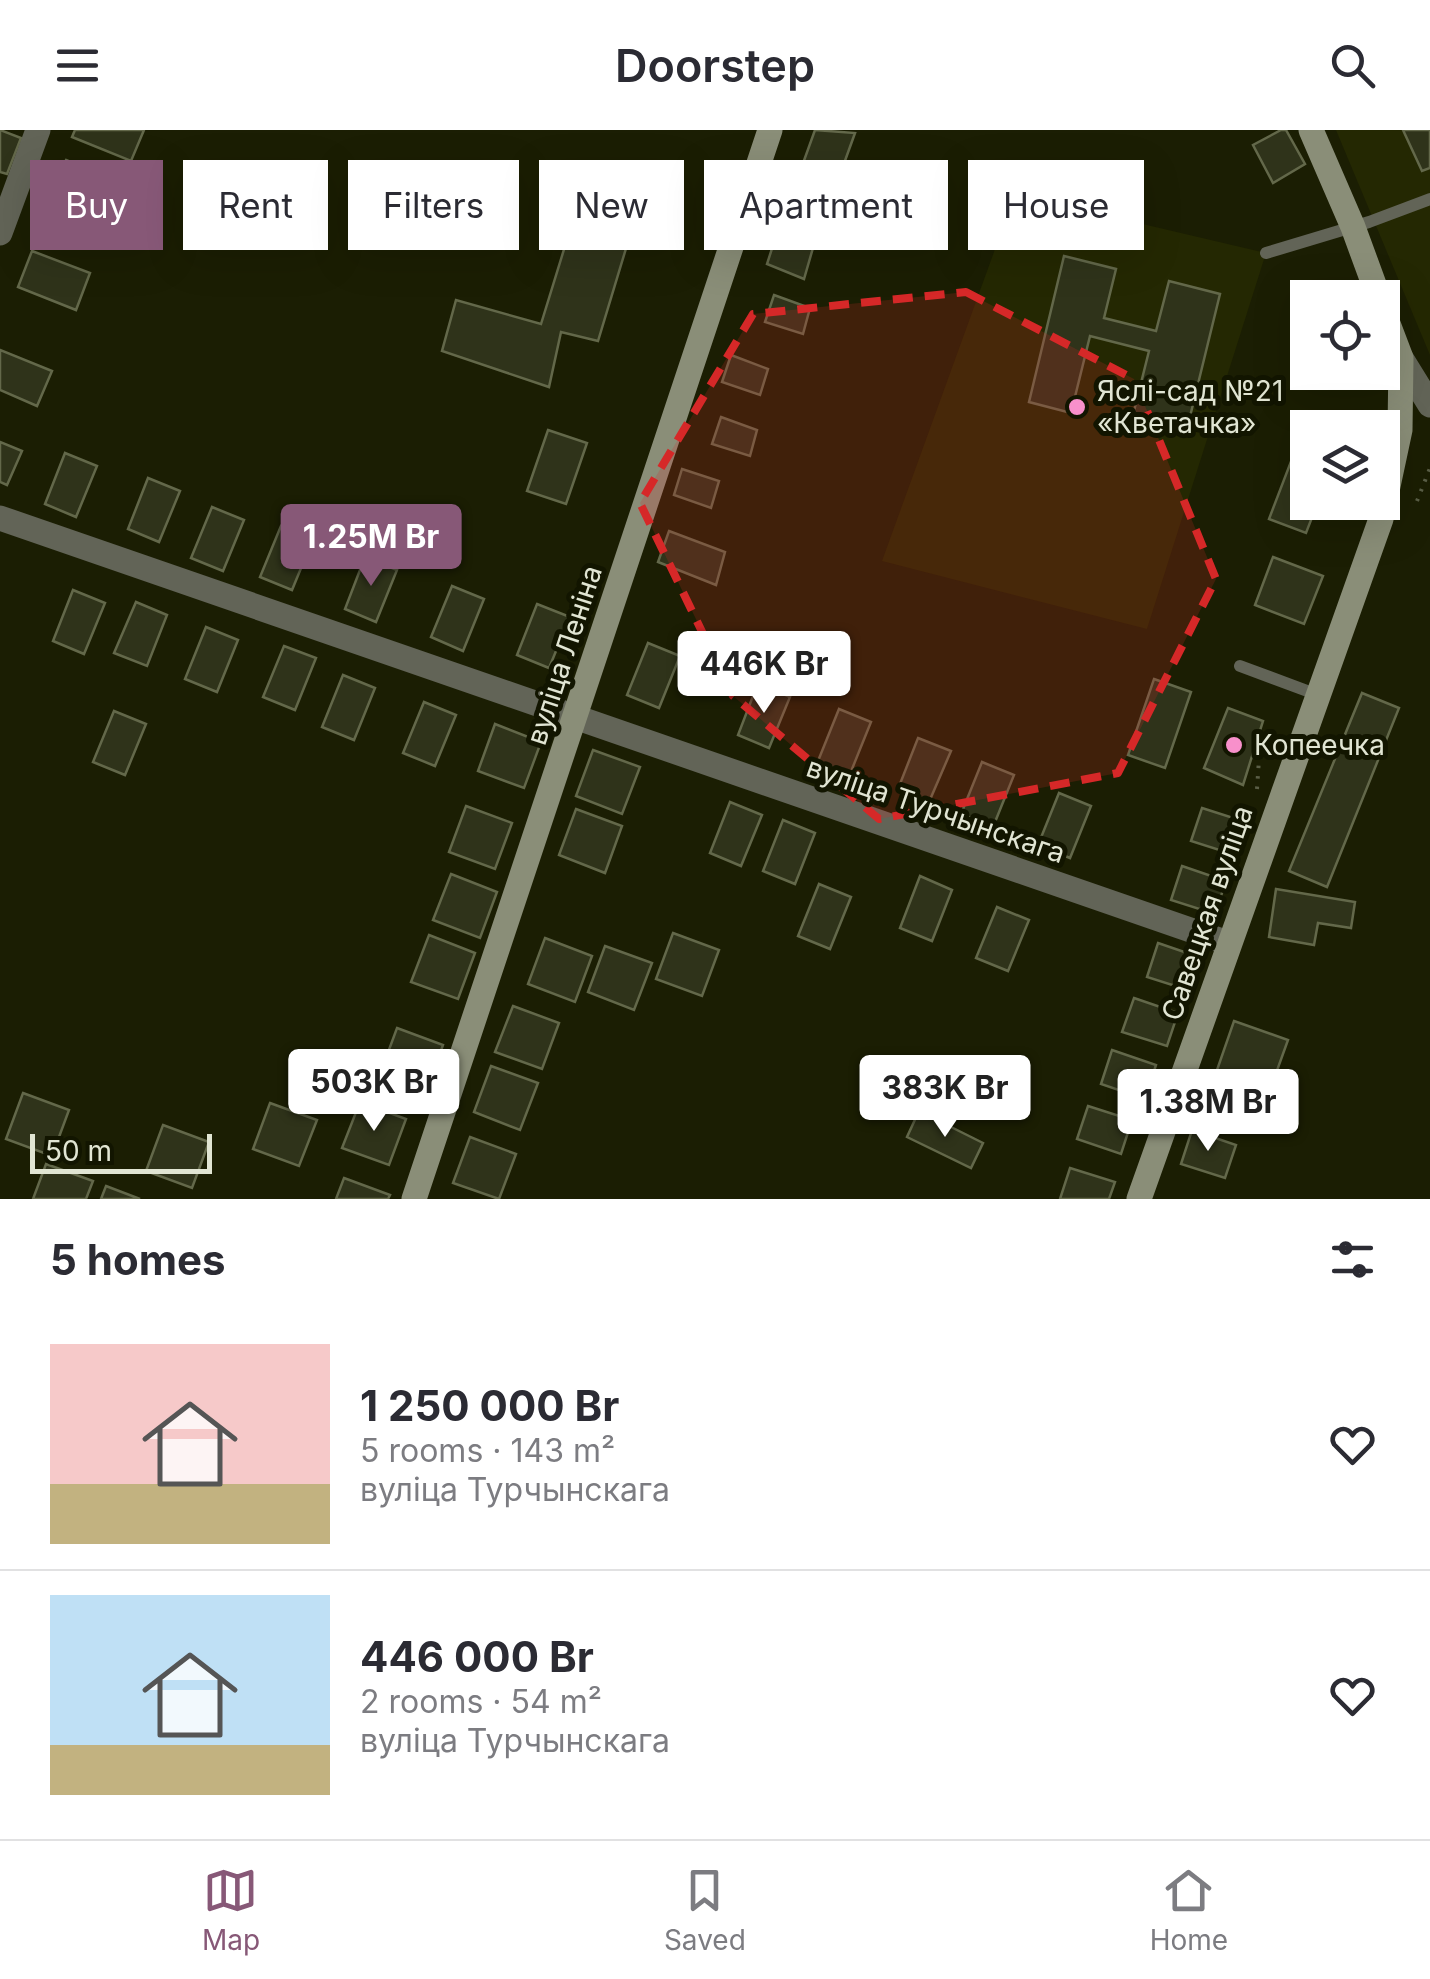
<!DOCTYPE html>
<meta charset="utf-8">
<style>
:root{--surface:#fff;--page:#f2f2f3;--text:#2b2b33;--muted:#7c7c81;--line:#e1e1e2;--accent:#875877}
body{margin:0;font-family:Inter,sans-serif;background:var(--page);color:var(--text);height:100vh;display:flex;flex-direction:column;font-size:38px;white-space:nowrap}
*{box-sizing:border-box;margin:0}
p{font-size:32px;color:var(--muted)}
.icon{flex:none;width:55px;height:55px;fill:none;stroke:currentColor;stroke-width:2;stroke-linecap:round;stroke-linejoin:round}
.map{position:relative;height:1069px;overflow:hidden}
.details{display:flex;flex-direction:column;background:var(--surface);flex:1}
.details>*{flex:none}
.banner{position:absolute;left:30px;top:30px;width:1370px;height:90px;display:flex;gap:20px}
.fabs{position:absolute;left:1290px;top:150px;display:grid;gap:20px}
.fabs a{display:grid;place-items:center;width:110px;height:110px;border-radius:0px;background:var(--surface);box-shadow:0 10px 40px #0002;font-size:50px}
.scale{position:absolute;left:30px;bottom:25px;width:182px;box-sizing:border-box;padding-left:10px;border:5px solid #e1e5d3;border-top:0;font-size:28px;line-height:35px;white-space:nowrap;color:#e1e5d3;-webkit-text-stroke:8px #121500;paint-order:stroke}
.price{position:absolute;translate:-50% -85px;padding:0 22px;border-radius:10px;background:#fff;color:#222;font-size:32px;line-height:65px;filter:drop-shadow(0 2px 5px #0008)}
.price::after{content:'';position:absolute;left:50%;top:60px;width:30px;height:22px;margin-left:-15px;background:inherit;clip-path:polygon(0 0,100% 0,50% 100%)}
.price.active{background:var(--accent);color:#fff}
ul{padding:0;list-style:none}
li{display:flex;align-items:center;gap:30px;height:250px;padding:0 50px}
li+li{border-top:2px solid var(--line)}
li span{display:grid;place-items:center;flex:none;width:280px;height:200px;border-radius:0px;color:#555}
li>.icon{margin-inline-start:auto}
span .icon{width:120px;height:120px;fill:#fffc;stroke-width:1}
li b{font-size:42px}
h2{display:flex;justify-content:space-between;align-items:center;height:120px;padding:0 50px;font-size:42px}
.tag{padding:0 35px;border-radius:0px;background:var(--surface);box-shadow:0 10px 40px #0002;font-size:35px;line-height:90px}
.tag.active{background:var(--accent);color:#fff}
header{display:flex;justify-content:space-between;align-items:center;height:130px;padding:0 50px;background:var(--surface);font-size:45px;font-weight:600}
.dock{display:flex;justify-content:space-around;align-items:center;height:140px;border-top:2px solid var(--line);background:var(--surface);font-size:28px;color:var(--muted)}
.dock a{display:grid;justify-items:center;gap:5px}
.dock .active{color:var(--accent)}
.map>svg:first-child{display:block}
.built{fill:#242802}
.building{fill:#2f331a;stroke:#63684a;stroke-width:2.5}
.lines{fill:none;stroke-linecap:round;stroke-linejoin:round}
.path{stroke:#5a5e46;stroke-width:4;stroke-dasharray:2.5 8;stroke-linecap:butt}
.lane{stroke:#626457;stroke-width:12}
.street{stroke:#626457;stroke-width:25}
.secondary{stroke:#8a8e78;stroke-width:25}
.marked{fill:#d62828;fill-opacity:0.2;stroke:#d62828;stroke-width:8;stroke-dasharray:20 12;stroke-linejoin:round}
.poi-dot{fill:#f890cb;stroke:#121500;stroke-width:4}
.labels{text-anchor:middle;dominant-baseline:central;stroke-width:10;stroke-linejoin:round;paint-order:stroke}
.poi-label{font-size:28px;fill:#e1e5d3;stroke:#121500;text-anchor:start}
.street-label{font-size:28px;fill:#e1e5d3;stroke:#121500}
</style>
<header><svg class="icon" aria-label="menu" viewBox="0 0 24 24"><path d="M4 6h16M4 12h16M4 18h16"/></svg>Doorstep<svg class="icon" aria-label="search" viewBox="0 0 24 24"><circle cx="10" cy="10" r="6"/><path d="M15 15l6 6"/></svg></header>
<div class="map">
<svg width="1430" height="1069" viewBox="0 0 1430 1069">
<rect width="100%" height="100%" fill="#1b1e03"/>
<!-- built -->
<g class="built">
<polygon points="1336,0 1430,0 1430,225"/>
<polygon points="1015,64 1266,123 1147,499 882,431"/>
</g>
<!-- building -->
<g class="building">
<polygon points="0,0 21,8 7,44 0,42"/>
<polygon points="75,0 144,0 131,31 72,7"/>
<polygon points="815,0 855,3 829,75 793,61"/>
<polygon points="1281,0 1286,0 1305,34 1273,53 1253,15"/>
<polygon points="1403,0 1430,0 1430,38 1422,41"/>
<polygon points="66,30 124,54 109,89 51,64"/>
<polygon points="578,74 634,92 598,211 561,202 549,257 442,221 456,170 541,194"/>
<polygon points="779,97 815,111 804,149 767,134"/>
<polygon points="32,121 90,143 76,180 18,157"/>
<polygon points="1064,126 1116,139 1104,188 1156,201 1169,151 1220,164 1186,303 1132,289 1149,221 1090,206 1071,283 1029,272"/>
<polygon points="774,165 810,178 803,204 765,192"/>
<polygon points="0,220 52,241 37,276 0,260"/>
<polygon points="731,225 768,239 760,265 722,252"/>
<polygon points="721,287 757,300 750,326 712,314"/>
<polygon points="548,300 587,313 566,374 527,361"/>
<polygon points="0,312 22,321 7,355 0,352"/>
<polygon points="1295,321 1308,326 1308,372 1318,372 1306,403 1269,389"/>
<polygon points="65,323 97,336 76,387 45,374"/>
<polygon points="682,339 719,351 711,378 674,365"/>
<polygon points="148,348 180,361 159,412 128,399"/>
<polygon points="212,377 244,390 223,441 191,428"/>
<polygon points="281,396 313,409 292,460 260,447"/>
<polygon points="669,401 725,422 716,455 658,432"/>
<polygon points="365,427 397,440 376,492 345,479"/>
<polygon points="1273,427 1323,446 1304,494 1255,475"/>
<polygon points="452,456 484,469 463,521 431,507"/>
<polygon points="73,460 105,473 84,524 53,511"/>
<polygon points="136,472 167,485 147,536 114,523"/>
<polygon points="537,474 570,487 549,538 517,525"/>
<polygon points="206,497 238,510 217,562 185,549"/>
<polygon points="648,513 680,526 659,578 627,565"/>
<polygon points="284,516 316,528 295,580 263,567"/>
<polygon points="343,545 375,558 354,610 322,597"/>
<polygon points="1154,549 1191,562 1165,638 1128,625"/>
<polygon points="758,553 790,567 769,618 738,605"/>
<polygon points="1362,563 1399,578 1327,757 1289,741"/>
<polygon points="424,572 456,585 435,636 403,623"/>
<polygon points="1228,578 1263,591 1243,655 1204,638"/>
<polygon points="839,579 871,592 850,644 818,631"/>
<polygon points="114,581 146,594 125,645 93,632"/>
<polygon points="495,594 541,612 524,658 478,641"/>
<polygon points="918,608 951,621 929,672 898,659"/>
<polygon points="593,620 640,637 622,684 576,666"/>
<polygon points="982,632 1014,645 993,697 961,684"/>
<polygon points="1059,663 1091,676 1070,728 1038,715"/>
<polygon points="730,672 762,685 741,736 710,723"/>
<polygon points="466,676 512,693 495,739 449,722"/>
<polygon points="1202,678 1246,692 1235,725 1191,711"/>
<polygon points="576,679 622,696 605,743 559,725"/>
<polygon points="783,690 815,703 795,754 763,741"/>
<polygon points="1182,736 1226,751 1215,784 1171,770"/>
<polygon points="451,744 497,762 480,808 433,790"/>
<polygon points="920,746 952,760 932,811 900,798"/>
<polygon points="819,754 851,767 830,819 798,806"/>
<polygon points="1276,759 1355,772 1351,798 1318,793 1314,815 1269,807"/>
<polygon points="997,777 1029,790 1008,841 976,828"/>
<polygon points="673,803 719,820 702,866 656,849"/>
<polygon points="429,805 475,823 458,869 411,852"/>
<polygon points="545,808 592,826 575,872 528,854"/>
<polygon points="1158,813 1202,828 1191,861 1147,847"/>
<polygon points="605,816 652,833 634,880 588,862"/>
<polygon points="1134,868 1178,883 1167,916 1122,902"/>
<polygon points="513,876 559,893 542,939 495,922"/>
<polygon points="1234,891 1288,910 1270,960 1217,940"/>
<polygon points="397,898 443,915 426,962 380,944"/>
<polygon points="1112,920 1156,935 1145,969 1101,954"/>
<polygon points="491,936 538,953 520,1000 474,982"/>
<polygon points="23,963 69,980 52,1026 6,1009"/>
<polygon points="360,972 406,989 389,1035 342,1018"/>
<polygon points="270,973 317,990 299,1036 253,1019"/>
<polygon points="1088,976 1132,990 1121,1024 1077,1009"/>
<polygon points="919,981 983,1013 971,1038 907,1007"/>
<polygon points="163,995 209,1012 192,1058 146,1041"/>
<polygon points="1192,1000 1236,1015 1225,1048 1181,1034"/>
<polygon points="470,1007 516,1024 499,1069 453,1053"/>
<polygon points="46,1034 93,1051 86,1069 33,1069"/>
<polygon points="1070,1038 1115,1052 1109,1069 1060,1069"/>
<polygon points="344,1048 390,1065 388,1069 336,1069"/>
<polygon points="106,1056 140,1069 101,1069"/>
</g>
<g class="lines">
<!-- path -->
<g class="path">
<polyline points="1417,371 1430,338"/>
<polyline points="1257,659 1259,629"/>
</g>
<!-- lane -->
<g class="lane">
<polyline points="1266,123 1369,92 1430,69"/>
<polyline points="1240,536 1318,565"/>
</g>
<!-- street -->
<g class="street">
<polyline points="0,103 38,0"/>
<polyline points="1401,228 1430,275"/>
<polyline points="0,388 1228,813"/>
</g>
<!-- secondary -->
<g class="secondary">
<polyline points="1311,0 1353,97 1379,168"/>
<polyline points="414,1069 770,0"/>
<polyline points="1139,1069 1381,389 1400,300 1401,228 1382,178"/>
</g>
</g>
<!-- marked area -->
<path class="marked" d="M 966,162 L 1134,249 L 1216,449 L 1118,643 L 879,689 L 733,566 L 640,373 L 753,184 Z"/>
<!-- markers -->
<g class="poi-dot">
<circle cx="1077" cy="277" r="10"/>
<circle cx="1234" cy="615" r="10"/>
</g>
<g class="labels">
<!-- poi labels -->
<g class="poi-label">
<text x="1097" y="261">Яслі-сад №21<tspan x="1097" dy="32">«Кветачка»</tspan></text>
<text x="1254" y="615">Копеечка</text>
</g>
<!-- street labels -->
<g class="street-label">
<text transform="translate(564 525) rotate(-72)">вуліца Леніна</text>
<text transform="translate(936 680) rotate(19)">вуліца Турчынскага</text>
<text transform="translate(1207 783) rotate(-71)">Савецкая вуліца</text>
</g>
</g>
</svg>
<div class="fabs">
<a><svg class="icon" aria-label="locate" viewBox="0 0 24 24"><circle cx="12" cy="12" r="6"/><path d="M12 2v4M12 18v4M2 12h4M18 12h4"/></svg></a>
<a><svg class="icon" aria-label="layers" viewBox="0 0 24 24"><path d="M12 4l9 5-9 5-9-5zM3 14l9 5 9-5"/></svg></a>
</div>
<div class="scale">50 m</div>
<b class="price active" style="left:371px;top:459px">1.25M Br</b>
<b class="price" style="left:764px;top:586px">446K Br</b>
<b class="price" style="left:374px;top:1004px">503K Br</b>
<b class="price" style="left:945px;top:1010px">383K Br</b>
<b class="price" style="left:1208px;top:1024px">1.38M Br</b>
<div class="banner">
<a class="tag active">Buy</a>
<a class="tag">Rent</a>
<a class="tag">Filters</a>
<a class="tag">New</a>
<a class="tag">Apartment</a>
<a class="tag">House</a>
</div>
</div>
<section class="details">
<h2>5 homes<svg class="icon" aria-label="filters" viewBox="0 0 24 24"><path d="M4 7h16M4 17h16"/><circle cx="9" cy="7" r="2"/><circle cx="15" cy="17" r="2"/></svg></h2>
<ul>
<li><span style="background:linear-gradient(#f6c9c9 70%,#c2b280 0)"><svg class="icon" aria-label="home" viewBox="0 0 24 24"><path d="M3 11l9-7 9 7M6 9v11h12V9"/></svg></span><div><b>1 250 000 Br</b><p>5 rooms · 143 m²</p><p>вуліца Турчынскага</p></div><svg class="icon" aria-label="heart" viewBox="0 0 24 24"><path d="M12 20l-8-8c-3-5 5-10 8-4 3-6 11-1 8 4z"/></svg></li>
<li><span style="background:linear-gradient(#bfe0f5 75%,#c2b280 0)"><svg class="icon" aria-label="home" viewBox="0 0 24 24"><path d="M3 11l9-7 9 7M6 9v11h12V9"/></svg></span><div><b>446 000 Br</b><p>2 rooms · 54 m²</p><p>вуліца Турчынскага</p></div><svg class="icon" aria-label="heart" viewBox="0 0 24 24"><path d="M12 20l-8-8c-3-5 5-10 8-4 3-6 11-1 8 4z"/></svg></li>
</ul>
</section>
<nav class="dock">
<a class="active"><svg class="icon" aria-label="map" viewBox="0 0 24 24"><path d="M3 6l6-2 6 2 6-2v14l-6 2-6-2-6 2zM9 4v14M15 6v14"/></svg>Map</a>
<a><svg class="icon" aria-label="saved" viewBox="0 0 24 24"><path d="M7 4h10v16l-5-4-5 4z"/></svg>Saved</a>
<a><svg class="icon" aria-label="home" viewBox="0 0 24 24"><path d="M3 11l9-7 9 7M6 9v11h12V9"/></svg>Home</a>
</nav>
